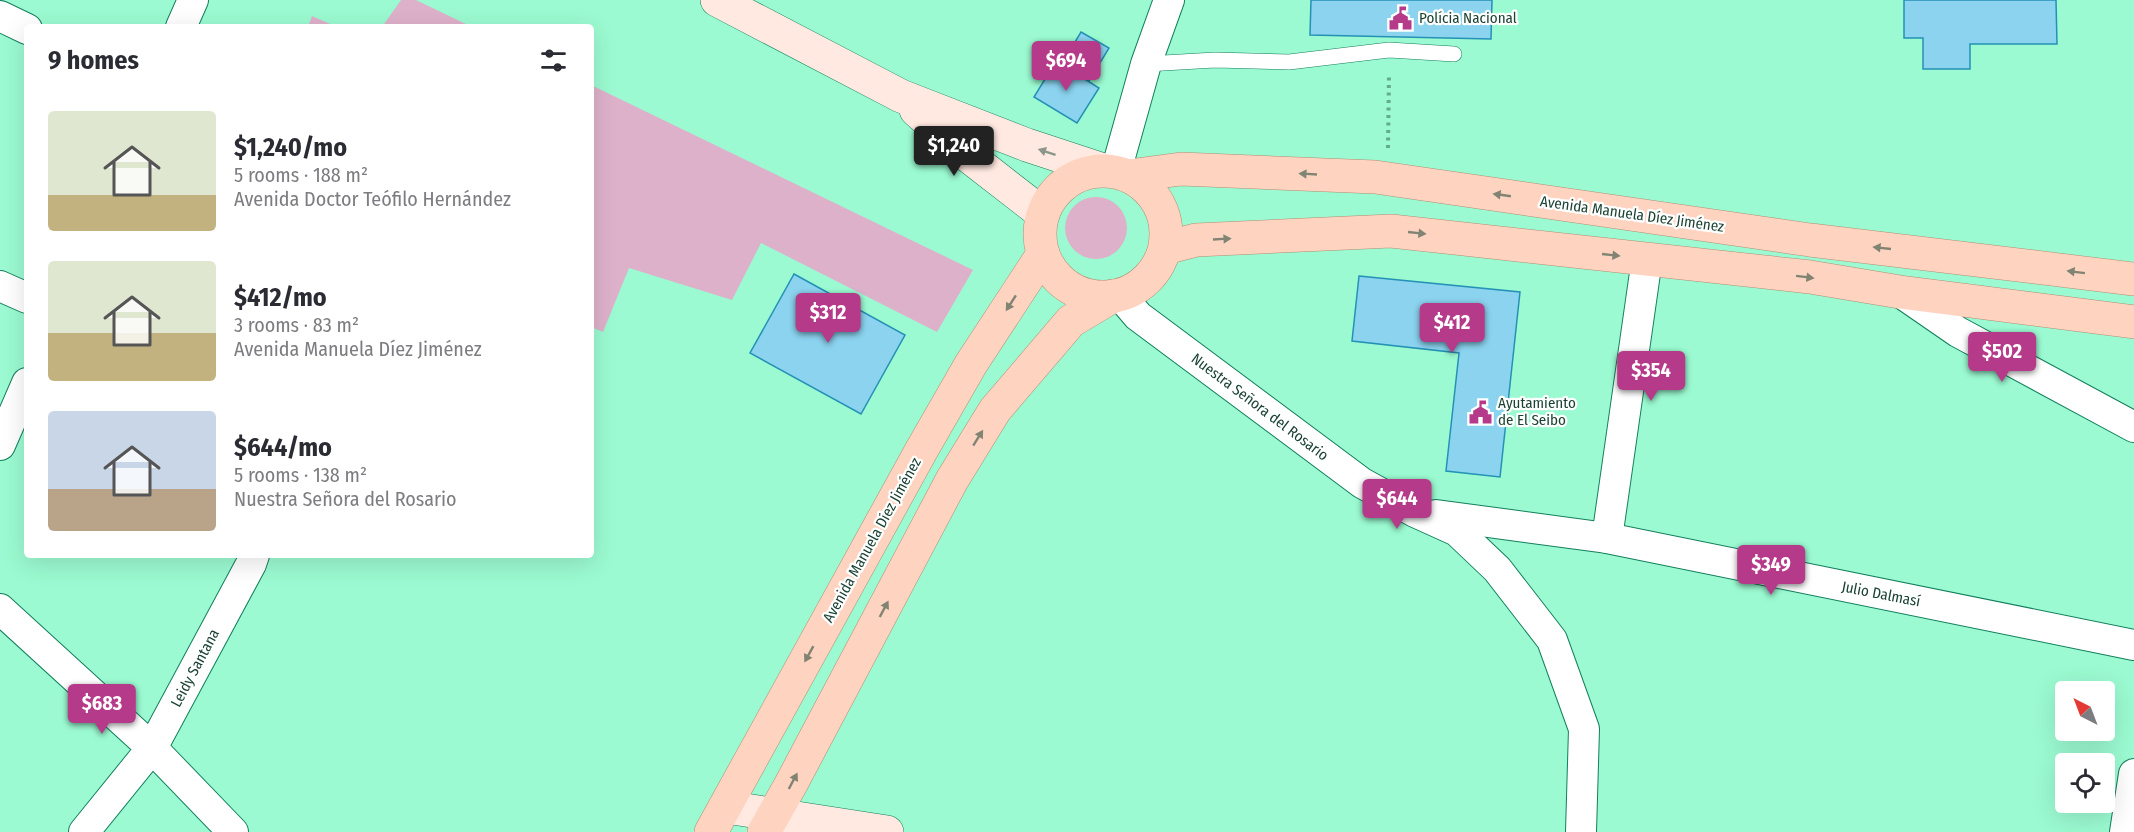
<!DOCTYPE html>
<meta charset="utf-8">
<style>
:root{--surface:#fff;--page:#f2f2f3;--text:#2b2b33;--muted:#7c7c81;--accent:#b63a8a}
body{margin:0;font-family:"Fira Sans Condensed",sans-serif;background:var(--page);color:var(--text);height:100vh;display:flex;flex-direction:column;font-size:22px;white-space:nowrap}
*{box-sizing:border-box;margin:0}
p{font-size:20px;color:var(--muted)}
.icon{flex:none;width:33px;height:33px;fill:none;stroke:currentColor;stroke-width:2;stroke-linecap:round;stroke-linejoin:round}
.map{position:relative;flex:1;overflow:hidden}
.drawer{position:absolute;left:24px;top:24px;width:570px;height:534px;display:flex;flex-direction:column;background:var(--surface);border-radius:6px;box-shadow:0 6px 24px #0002}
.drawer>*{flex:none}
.needle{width:39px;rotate:318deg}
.controls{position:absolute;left:2055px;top:681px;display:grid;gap:12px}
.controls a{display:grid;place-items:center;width:60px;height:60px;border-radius:6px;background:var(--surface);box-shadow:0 6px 24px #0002;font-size:30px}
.price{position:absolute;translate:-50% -51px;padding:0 14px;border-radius:6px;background:var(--accent);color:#fff;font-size:20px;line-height:39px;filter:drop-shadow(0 2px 3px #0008)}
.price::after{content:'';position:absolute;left:50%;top:36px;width:18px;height:14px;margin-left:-9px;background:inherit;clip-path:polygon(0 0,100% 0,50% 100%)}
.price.current{background:#222;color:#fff}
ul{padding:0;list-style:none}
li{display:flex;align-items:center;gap:18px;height:150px;padding:0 24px}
li span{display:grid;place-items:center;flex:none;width:168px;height:120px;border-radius:6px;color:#555}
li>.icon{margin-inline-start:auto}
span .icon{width:72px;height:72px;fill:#fffc;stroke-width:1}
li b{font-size:26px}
h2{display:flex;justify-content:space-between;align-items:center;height:72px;padding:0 24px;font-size:26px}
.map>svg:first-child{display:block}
.green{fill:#deb1ca}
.building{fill:#8bd3ef;stroke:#2491b5;stroke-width:1.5}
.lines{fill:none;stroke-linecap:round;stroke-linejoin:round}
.lane-casing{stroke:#137f5d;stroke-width:16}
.street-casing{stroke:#137f5d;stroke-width:32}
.secondary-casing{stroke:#137f5d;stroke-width:34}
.primary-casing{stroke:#af8e74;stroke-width:34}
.path{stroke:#64ab8d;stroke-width:4;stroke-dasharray:3 4.5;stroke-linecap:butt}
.lane{stroke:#fff;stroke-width:15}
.street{stroke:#fff;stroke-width:30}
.secondary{stroke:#ffe9e0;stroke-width:33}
.primary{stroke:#fed4c1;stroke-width:33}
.oneway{fill:#8d968a}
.oneway2{fill:#818473}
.labels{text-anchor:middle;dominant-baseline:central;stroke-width:4.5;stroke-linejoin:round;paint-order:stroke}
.poi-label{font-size:15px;fill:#1b4333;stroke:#fff;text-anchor:start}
.street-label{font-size:15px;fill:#1b4333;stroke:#fff}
</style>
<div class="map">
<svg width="2134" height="832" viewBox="0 0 2134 832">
<rect width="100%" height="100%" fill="#9bfad1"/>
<!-- green -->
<g class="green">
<polygon points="401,0 416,0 472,27 382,27"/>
<polygon points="312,16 337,27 308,27"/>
<polygon points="591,85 973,270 937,332 761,243 732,300 629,268 603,332 591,327"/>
<circle cx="1096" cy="228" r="31"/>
</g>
<!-- building -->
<g class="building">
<polygon points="1311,0 1492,0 1491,39 1310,35"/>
<polygon points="1904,0 2056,0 2057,44 1970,44 1970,69 1923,69 1923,38 1904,38"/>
<polygon points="1081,32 1109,48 1089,81 1061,65"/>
<polygon points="1056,61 1099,88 1077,123 1034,97"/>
<polygon points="794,274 905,335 861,414 750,353"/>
<polygon points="1359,276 1520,292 1500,477 1446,471 1459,353 1352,341"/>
</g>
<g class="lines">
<defs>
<polyline id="lane" points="1146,64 1215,60 1289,62 1389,50 1454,54"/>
<g id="street">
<polyline points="0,16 27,29"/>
<polyline points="181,27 193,0"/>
<polyline points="1116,171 1146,64 1169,0"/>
<polyline points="0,286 27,298"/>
<polyline points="1900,292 1958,332 2134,427"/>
<polyline points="1120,295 1138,316 1362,483 1415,512 1457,531 1497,569 1552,640 1584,729 1581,832"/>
<polyline points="0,445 27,383"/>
<polyline points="1436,515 1607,538 2134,645"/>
<polyline points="1607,538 1647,259"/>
<polyline points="0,609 152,748 233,832"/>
<polyline points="84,832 152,748 251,564 254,555"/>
<polyline points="2125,832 2134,774"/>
</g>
<g id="secondary">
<polyline points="717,0 901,96 1027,145 1103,170"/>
<polyline points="916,110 958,148 1043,214"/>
<polyline points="726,807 887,832"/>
</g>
<g id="primary">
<circle cx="1103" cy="234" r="63"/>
<polyline points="1129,176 1181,169 1375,177 1810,240 2134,279"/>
<polyline points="1165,248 1196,240 1391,231 1810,277 1900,292 2134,322"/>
<polyline points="711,832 921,451 971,364 1043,254"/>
<polyline points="764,832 791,784 952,480 995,410 1071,321 1113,296"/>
</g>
</defs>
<!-- lane casing -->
<use href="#lane" class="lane-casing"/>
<!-- street casing -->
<use href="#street" class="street-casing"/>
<!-- secondary casing -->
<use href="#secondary" class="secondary-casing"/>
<!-- primary casing -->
<use href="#primary" class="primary-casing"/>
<!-- path -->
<polyline class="path" points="1388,148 1389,74"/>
<!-- lane -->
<use href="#lane" class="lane"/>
<!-- street -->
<use href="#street" class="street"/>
<!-- secondary -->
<use href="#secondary" class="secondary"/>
<!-- primary -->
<use href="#primary" class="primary"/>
</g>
<!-- one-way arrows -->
<defs><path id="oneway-solid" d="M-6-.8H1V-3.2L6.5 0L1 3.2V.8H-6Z" transform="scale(1.5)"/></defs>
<use class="oneway" href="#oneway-solid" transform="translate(1047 152) rotate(-162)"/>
<g class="oneway2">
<use href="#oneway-solid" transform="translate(1308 174) rotate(-177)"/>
<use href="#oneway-solid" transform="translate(1502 195) rotate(-172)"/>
<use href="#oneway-solid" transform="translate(1417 233) rotate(6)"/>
<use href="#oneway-solid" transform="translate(1222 239) rotate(-3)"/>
<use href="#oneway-solid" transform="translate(1882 248) rotate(-174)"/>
<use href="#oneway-solid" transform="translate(1611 255) rotate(6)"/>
<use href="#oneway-solid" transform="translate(2076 272) rotate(-173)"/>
<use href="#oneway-solid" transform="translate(1805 277) rotate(7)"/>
<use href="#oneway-solid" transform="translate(1011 303) rotate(123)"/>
<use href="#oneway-solid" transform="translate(978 438) rotate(-58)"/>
<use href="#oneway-solid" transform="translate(884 609) rotate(-62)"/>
<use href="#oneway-solid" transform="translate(809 654) rotate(119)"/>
<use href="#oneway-solid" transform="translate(793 781) rotate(-62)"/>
</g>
<!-- icons -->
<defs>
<symbol id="civic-bare" viewBox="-9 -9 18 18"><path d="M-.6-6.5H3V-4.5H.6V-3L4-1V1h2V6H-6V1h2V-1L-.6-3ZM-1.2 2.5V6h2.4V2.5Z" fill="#b63a8a" stroke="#fff" stroke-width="2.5" paint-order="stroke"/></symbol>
</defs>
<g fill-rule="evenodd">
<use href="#civic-bare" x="1384" y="2" width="33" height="33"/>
<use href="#civic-bare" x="1464" y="396" width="33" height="33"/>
</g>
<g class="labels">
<!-- poi labels -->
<g class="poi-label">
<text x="1419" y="18">Polícia Nacional</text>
<text x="1498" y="403">Ayutamiento<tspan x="1498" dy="17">de El Seibo</tspan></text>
</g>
<!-- street labels -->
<g class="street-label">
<text transform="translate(1632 214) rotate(8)">Avenida Manuela Díez Jiménez</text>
<text transform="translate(1260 407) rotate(37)">Nuestra Señora del Rosario</text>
<text transform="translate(872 540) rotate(-61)">Avenida Manuela Díez Jiménez</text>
<text transform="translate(1881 594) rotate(11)">Julio Dalmasí</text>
<text transform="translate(195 668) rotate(-62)">Leidy Santana</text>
</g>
</g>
</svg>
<div class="controls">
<a><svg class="needle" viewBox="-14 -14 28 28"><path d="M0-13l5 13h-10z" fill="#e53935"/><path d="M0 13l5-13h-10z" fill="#7c7c81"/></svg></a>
<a><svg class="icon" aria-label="locate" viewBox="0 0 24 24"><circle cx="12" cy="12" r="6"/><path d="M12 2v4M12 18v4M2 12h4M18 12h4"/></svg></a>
</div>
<b class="price" style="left:1066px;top:92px">$694</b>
<b class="price current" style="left:954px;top:177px">$1,240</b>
<b class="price" style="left:828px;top:344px">$312</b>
<b class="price" style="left:1452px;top:354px">$412</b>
<b class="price" style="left:2002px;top:383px">$502</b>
<b class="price" style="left:1651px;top:402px">$354</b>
<b class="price" style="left:1397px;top:530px">$644</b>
<b class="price" style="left:1771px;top:596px">$349</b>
<b class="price" style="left:102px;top:735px">$683</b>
<section class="drawer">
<h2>9 homes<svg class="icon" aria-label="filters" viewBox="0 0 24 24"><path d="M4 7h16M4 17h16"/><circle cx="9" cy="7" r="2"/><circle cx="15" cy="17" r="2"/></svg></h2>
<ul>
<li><span style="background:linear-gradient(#dfe7d0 70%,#c2b280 0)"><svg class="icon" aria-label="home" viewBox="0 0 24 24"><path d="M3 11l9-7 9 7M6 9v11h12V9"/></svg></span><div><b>$1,240/mo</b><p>5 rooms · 188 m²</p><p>Avenida Doctor Teófilo Hernández</p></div></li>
<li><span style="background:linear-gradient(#dfe7d0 60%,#c2b280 0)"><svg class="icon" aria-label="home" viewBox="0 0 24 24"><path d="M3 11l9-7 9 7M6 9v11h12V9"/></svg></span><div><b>$412/mo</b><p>3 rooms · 83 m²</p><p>Avenida Manuela Díez Jiménez</p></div></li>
<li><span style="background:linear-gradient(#c9d6e8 65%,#b9a48a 0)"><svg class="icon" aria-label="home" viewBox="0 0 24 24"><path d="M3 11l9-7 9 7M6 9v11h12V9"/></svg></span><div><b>$644/mo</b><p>5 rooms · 138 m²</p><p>Nuestra Señora del Rosario</p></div></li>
</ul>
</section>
</div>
